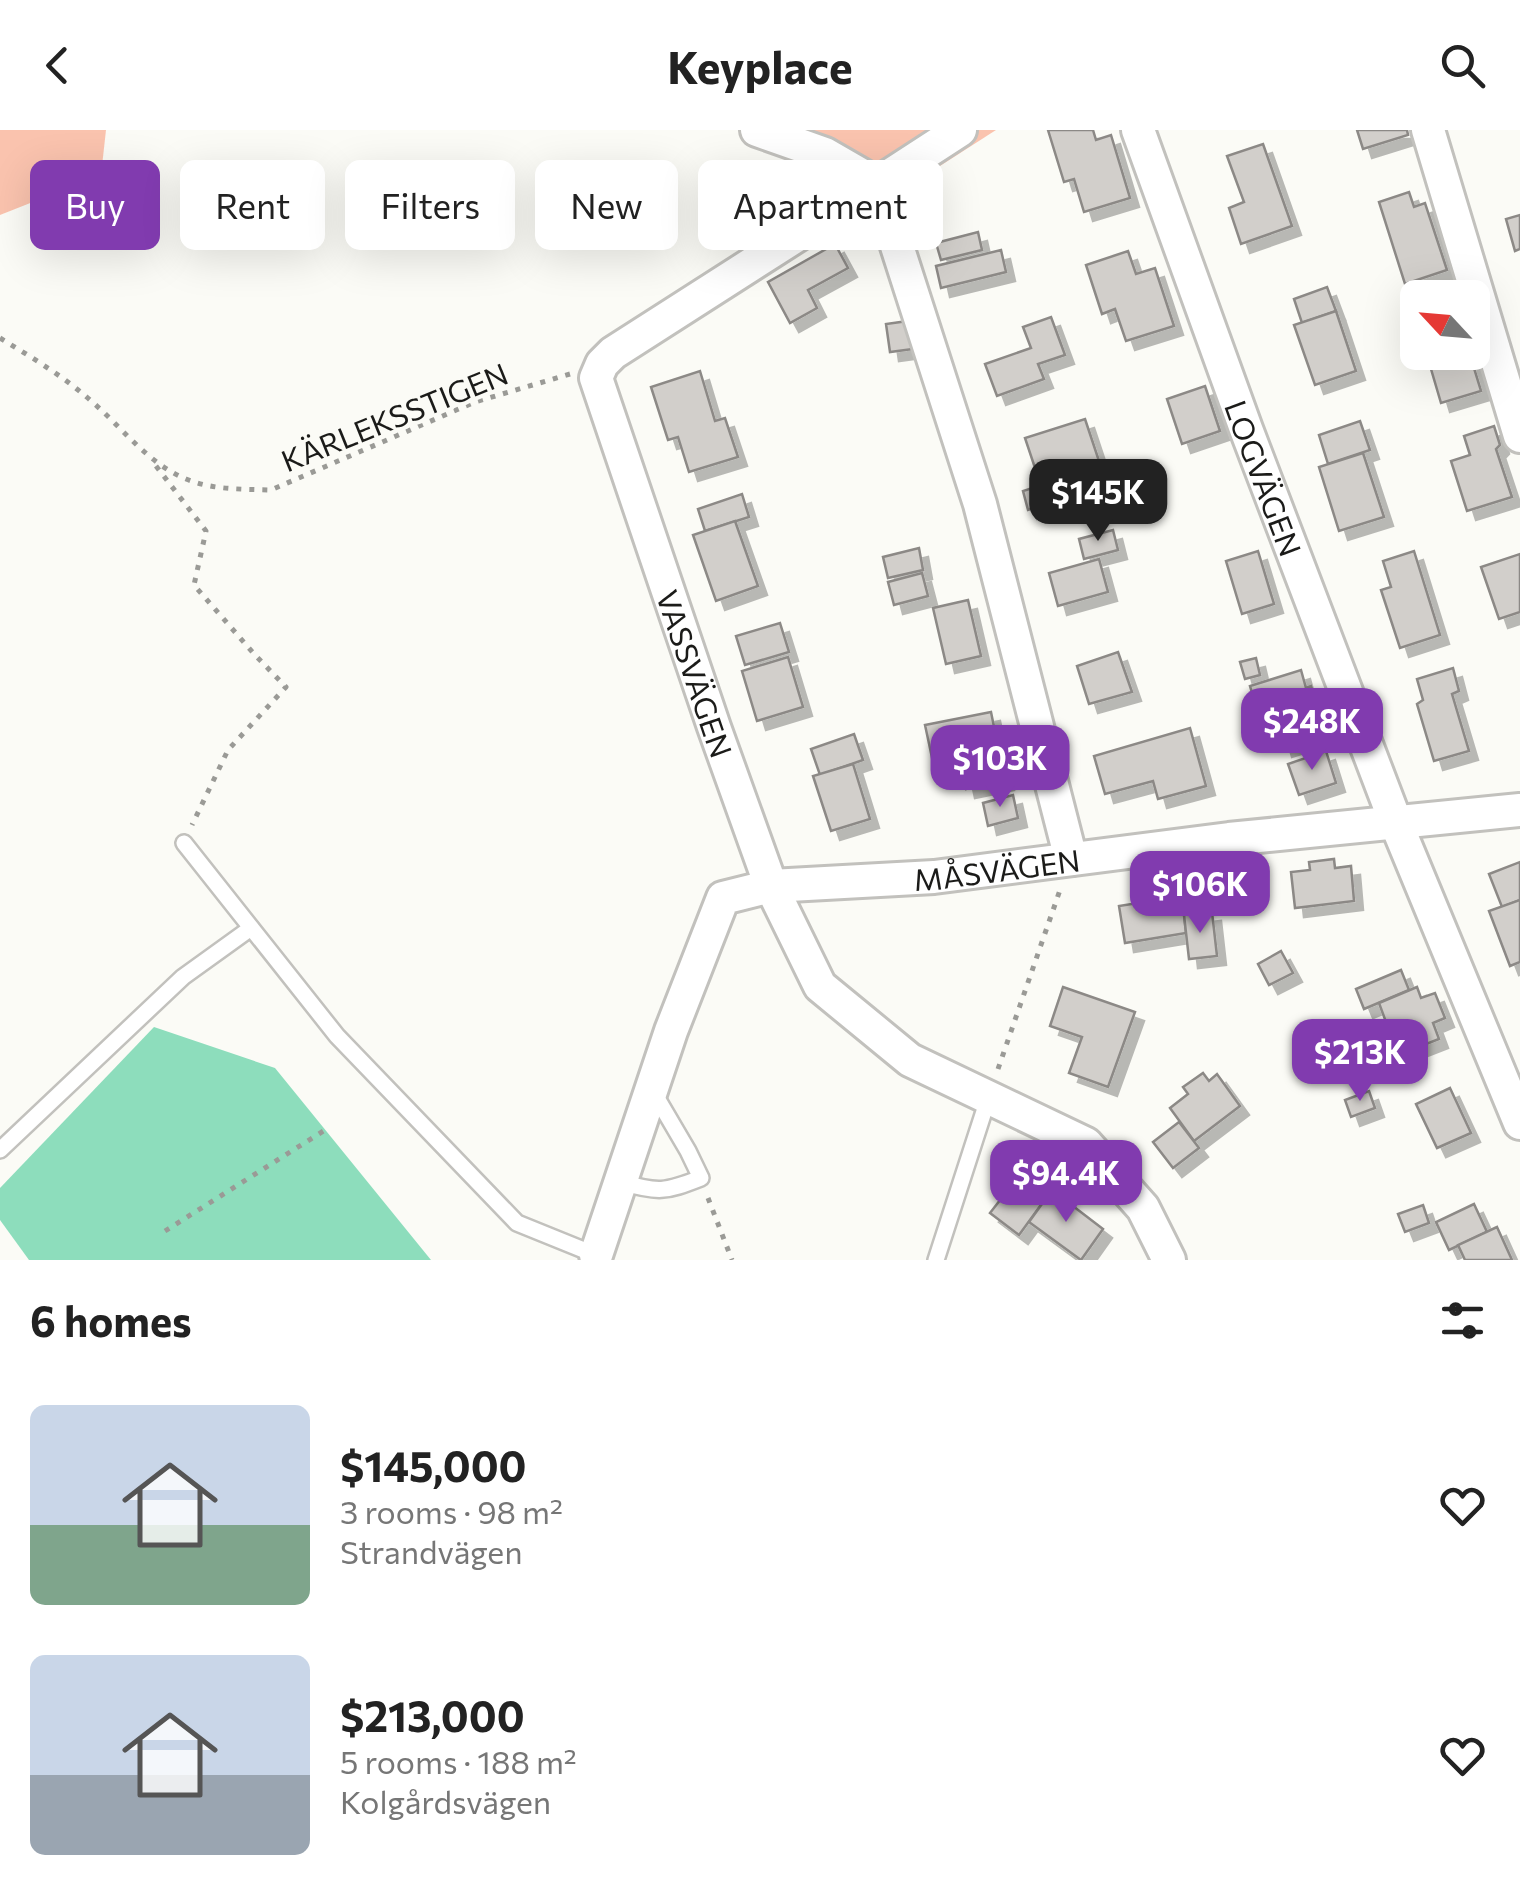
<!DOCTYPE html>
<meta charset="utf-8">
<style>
:root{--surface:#fff;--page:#f6f6f6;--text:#222;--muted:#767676;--accent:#813baf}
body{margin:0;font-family:Commissioner,sans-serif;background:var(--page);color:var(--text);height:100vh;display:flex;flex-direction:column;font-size:38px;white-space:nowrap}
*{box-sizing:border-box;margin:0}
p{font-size:32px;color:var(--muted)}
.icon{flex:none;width:55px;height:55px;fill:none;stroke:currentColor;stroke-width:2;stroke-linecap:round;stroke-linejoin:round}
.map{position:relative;height:1130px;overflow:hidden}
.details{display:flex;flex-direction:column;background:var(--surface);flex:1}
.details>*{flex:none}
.guide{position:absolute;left:30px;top:30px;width:1000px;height:90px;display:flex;gap:20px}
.needle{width:65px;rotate:296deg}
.buttons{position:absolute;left:1400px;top:150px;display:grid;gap:20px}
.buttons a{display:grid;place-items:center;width:90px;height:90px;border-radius:15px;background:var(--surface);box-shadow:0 10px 40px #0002;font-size:50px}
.price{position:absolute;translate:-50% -85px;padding:0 22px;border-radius:20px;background:var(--accent);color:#fff;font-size:32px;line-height:65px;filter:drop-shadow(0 2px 5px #0008)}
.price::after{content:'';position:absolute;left:50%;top:60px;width:30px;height:22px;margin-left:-15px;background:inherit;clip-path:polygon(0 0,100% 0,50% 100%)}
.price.on{background:#222;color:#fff}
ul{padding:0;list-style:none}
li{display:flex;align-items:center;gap:30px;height:250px;padding:0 30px}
li span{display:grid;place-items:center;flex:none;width:280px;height:200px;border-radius:15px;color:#555}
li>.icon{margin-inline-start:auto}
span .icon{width:120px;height:120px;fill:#fffc;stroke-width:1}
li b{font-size:42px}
h2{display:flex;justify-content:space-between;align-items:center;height:120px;padding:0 30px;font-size:42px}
.chip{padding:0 35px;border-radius:15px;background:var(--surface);box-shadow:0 10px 40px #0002;font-size:35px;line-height:90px}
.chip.on{background:var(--accent);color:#fff}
header{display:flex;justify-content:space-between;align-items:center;height:130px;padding:0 30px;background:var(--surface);font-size:45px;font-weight:700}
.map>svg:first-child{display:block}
.green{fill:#fac3ae}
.water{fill:#8dddbc}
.building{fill:#d2cfcb;stroke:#8c8986;stroke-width:2.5;filter:url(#shadow)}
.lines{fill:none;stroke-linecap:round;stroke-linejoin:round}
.lane-casing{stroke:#c2c1bd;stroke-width:20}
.street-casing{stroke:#c2c1bd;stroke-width:38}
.path{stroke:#9a9a96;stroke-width:5;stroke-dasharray:5 8;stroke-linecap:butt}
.lane{stroke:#fff;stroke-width:15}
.street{stroke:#fff;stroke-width:32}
.labels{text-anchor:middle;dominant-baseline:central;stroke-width:8;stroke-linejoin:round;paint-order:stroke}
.street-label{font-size:30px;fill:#1b1b19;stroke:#fbfbf6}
</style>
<header><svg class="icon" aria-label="back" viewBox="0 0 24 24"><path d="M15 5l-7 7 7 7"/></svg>Keyplace<svg class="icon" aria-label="search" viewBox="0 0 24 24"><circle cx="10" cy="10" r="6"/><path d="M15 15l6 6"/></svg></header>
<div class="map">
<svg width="1520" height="1130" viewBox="0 0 1520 1130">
<defs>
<filter id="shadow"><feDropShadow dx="9" dy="9" stdDeviation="0" flood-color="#0004"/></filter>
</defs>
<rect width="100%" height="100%" fill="#fbfbf6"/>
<!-- green -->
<g class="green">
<polygon points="0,0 106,0 101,45 0,85"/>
<polygon points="807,0 996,0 876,77 798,40"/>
</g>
<!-- water -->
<polygon class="water" points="154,897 275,938 431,1130 29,1130 0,1090 0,1058"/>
<!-- building -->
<g class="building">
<polygon points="1048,0 1093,0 1096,10 1111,5 1130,68 1084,82 1074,49 1064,52"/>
<polygon points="1357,0 1407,0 1408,5 1363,19"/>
<polygon points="1263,14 1292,96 1241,114 1229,78 1244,72 1227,26"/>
<polygon points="1409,62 1414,77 1425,73 1447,140 1405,154 1379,72"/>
<polygon points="1520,85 1520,119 1515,121 1506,89"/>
<polygon points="978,102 982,120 941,130 936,113"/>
<polygon points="835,114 848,138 808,160 817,178 790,193 768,152"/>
<polygon points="1001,120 1006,142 941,158 936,136"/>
<polygon points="1128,121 1136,144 1155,138 1174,196 1126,211 1115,179 1102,184 1086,135"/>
<polygon points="1327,157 1336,181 1302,193 1294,169"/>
<polygon points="1336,181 1356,241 1315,255 1294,195"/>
<polygon points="1051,187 1065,225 1038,234 1044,249 997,266 985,234 1031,218 1023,197"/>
<polygon points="908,191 913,219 890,222 886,194"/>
<polygon points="1426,222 1469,222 1481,261 1441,273"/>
<polygon points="700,241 715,291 725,288 738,327 689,342 678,307 668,310 651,257"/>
<polygon points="1205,256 1220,301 1182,314 1167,269"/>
<polygon points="1085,289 1099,331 1039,350 1025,308"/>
<polygon points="1360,291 1370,320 1328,334 1319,305"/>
<polygon points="1494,296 1500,315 1496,319 1512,367 1467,381 1451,331 1470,325 1464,306"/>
<polygon points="1363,323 1384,387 1339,401 1319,337"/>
<polygon points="1066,347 1072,366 1028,380 1023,361"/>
<polygon points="742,364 749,387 705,401 698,379"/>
<polygon points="735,391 758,456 716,471 693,405"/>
<polygon points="1113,400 1118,420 1084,429 1079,409"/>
<polygon points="919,418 923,440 888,448 883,427"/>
<polygon points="1258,421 1274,474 1242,484 1226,431"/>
<polygon points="1414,421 1440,505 1400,518 1381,460 1391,457 1383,431"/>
<polygon points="1520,424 1520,482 1499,489 1481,437"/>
<polygon points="1099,429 1108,462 1058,476 1049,443"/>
<polygon points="922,443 928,466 894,475 888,452"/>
<polygon points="968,470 981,526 946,534 933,478"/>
<polygon points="780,493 789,522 745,535 736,506"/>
<polygon points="1118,522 1132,562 1089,574 1077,536"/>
<polygon points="788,527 803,577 757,591 742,541"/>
<polygon points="1256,528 1260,545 1245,549 1240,532"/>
<polygon points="1453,538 1459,561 1452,564 1469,621 1434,631 1417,574 1423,570 1417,549"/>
<polygon points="1301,540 1306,558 1311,556 1319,581 1311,583 1318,607 1283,618 1276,593 1280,591 1279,588 1261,593 1250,556"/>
<polygon points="991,582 1005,651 966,659 960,631 934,637 925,595"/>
<polygon points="1190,598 1206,656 1158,669 1153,651 1105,664 1094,626"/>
<polygon points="854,604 863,630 820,645 811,619"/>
<polygon points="1326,621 1336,653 1299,665 1288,634"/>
<polygon points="853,634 870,689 831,701 813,646"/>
<polygon points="1013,665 1018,688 988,696 983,673"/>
<polygon points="1334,729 1335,738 1351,736 1354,771 1295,778 1291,742 1310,740 1309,732"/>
<polygon points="1520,732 1520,770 1502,777 1489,744"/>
<polygon points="1182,766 1186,803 1125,813 1119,776"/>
<polygon points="1520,770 1520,832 1510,836 1489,781"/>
<polygon points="1212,782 1217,826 1189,829 1184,785"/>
<polygon points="1281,821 1293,843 1269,855 1258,834"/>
<polygon points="1401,840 1409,860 1364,879 1356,859"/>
<polygon points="1063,857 1135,882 1108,957 1069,943 1082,907 1050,896"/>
<polygon points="1417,857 1421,868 1435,863 1445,888 1433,893 1439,909 1383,931 1370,898 1386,892 1379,873"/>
<polygon points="1203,943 1209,951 1217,944 1240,976 1194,1011 1170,978 1188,964 1183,957"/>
<polygon points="1450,958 1471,1003 1437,1018 1416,974"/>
<polygon points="1369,961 1375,978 1351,987 1345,970"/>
<polygon points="1179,992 1199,1018 1173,1038 1153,1012"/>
<polygon points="1018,1047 1046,1068 1019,1105 990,1083"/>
<polygon points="1052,1060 1103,1099 1081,1130 1029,1092"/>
<polygon points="1474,1074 1487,1102 1449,1120 1436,1092"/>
<polygon points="1423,1075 1429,1093 1405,1102 1398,1084"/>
<polygon points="1497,1097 1512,1130 1465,1130 1458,1115"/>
</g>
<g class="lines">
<defs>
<g id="lane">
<polyline points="184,713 337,906 517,1093 596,1125"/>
<polyline points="0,1020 183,847 251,798"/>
<path d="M 621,1052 C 658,1063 665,1062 701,1048 L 688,1021 L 654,963"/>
<polyline points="936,1130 988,969"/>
</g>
<g id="street">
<path id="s1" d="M 757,0 L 825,24 L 877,54 L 613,223 L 602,234 L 596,248 L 714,597 L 771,756 L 820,856 L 910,930 L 1086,1014 L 1143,1078 L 1169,1130"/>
<polyline points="960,0 877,54 980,374 1071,729"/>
<path id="s2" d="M 1138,0 L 1246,299 L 1396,693 L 1520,993"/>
<polyline points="1428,0 1520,306"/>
<path id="s3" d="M 596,1125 L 671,901 L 723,768 L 771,756 L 934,747 L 1229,709 L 1520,680"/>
</g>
</defs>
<!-- lane casing -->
<use href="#lane" class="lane-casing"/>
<!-- street casing -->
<use href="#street" class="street-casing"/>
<!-- path -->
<g class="path">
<path d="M 0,208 C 31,227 63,246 90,270 C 122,297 147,333 186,349 C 212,360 242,359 271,360 L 475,272 L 570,244"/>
<polyline points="156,336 206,401 194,455 255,525 286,557 228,620 192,695"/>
<polyline points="998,939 1060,760"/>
<polyline points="708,1068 732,1130"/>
<polyline points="165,1101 325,1000"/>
</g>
<!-- lane -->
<use href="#lane" class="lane"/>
<!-- street -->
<use href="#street" class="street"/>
</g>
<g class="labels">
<!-- street labels -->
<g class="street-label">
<text transform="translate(394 286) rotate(-22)">KÄRLEKSSTIGEN</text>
<text stroke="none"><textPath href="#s2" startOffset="370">LOGVÄGEN</textPath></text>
<text stroke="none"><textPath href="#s1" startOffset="788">VASSVÄGEN</textPath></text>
<text stroke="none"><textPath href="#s3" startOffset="655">MÅSVÄGEN</textPath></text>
</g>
</g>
</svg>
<div class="buttons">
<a><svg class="needle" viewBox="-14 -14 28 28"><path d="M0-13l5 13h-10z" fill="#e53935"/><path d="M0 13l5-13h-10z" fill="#767676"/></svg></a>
</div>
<b class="price on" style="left:1098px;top:414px">$145K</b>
<b class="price" style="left:1312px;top:643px">$248K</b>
<b class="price" style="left:1000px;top:680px">$103K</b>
<b class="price" style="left:1200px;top:806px">$106K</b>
<b class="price" style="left:1360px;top:974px">$213K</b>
<b class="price" style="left:1066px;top:1095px">$94.4K</b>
<div class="guide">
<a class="chip on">Buy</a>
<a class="chip">Rent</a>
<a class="chip">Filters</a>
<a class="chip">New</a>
<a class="chip">Apartment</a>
</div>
</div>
<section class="details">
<h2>6 homes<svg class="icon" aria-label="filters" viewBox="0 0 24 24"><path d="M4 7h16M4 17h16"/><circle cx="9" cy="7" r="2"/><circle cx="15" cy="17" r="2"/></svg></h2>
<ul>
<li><span style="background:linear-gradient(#c9d6e8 60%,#7fa58c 0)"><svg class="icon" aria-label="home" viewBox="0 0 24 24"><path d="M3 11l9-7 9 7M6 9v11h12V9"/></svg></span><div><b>$145,000</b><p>3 rooms · 98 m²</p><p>Strandvägen</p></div><svg class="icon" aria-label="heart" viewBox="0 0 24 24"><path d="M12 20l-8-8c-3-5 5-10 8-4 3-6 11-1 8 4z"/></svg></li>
<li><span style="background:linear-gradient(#c9d6e8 60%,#9aa5b1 0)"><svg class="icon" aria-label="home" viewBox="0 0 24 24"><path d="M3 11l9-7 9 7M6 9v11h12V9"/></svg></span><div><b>$213,000</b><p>5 rooms · 188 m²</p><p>Kolgårdsvägen</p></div><svg class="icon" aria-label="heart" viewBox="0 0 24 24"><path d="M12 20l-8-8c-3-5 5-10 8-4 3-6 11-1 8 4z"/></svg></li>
</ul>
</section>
